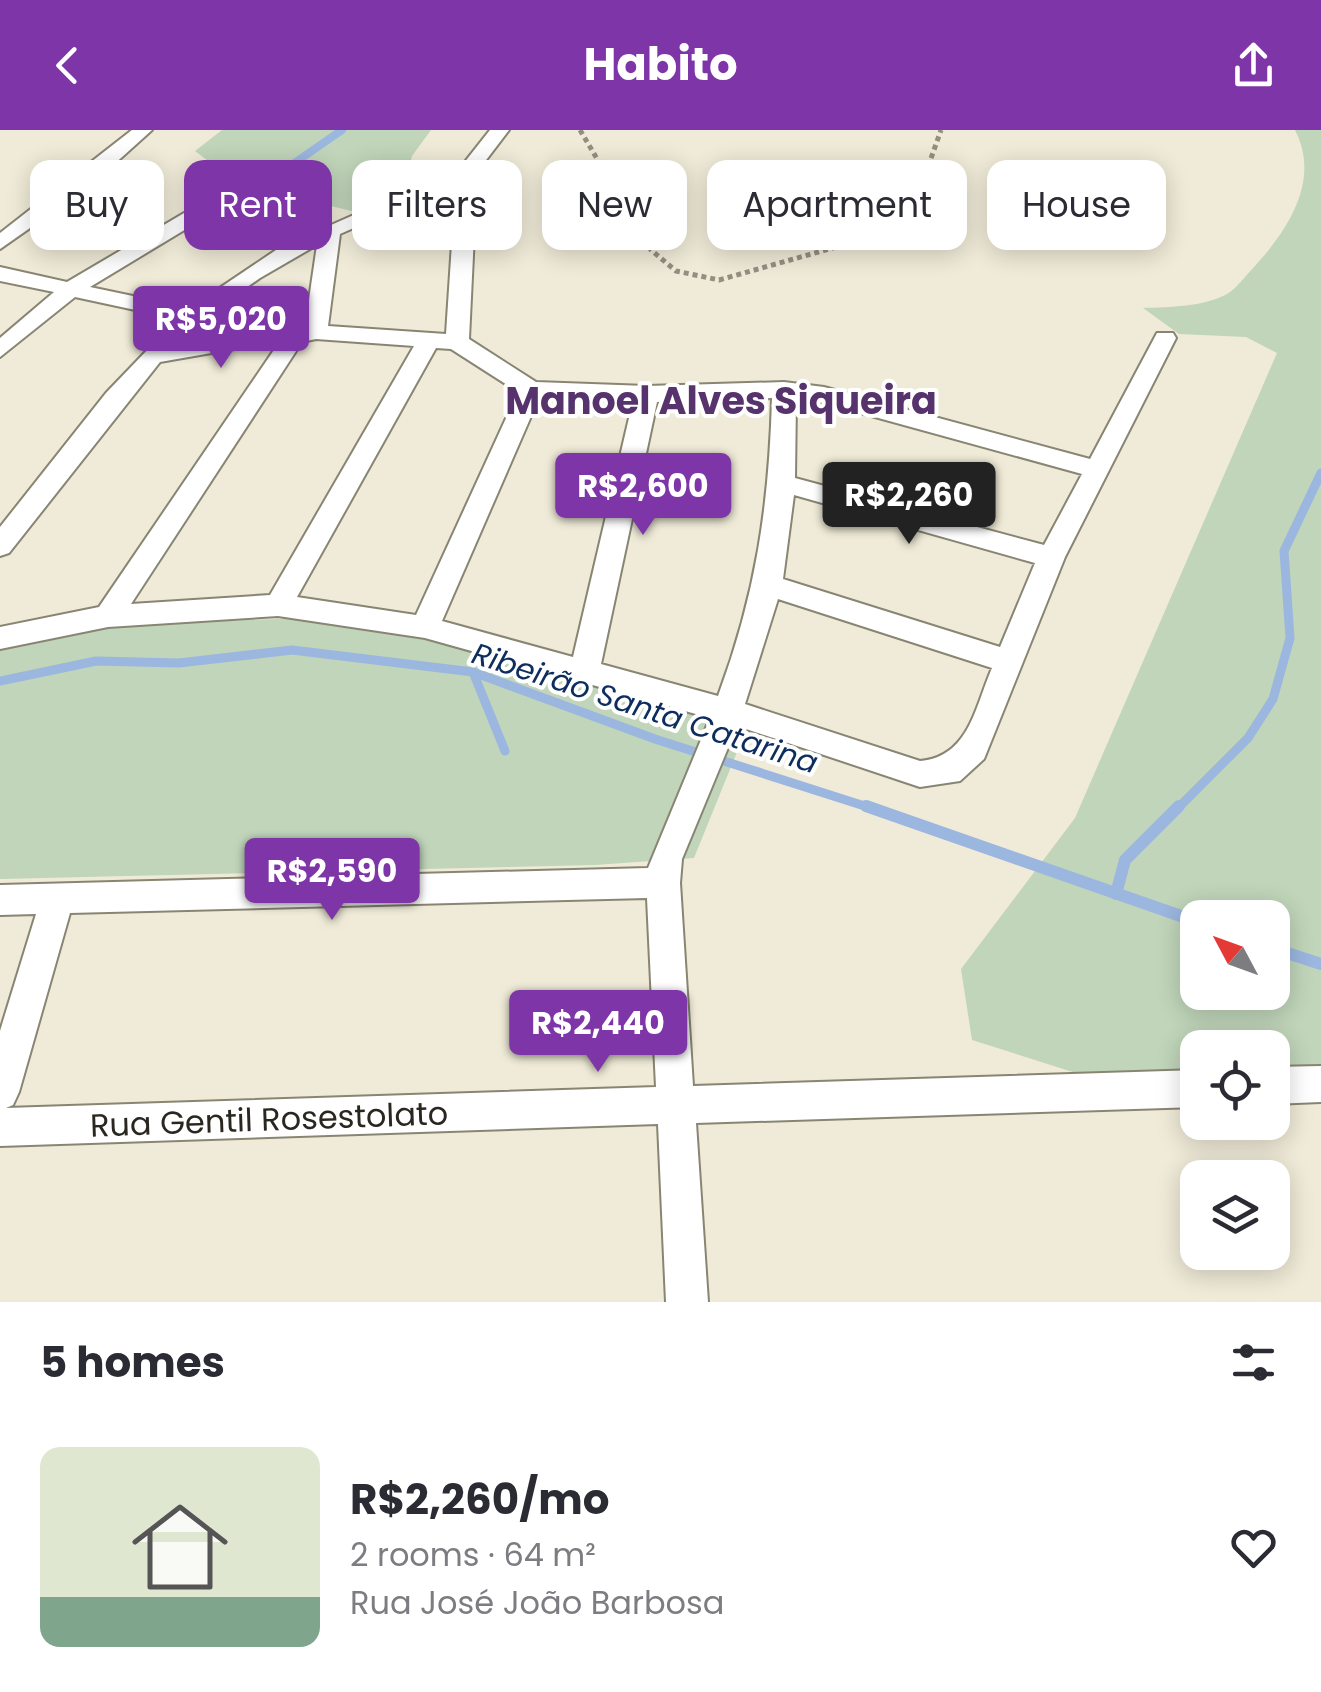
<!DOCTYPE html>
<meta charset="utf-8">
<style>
:root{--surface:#fff;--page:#f2f2f3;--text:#2b2b33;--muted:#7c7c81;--line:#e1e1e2;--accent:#7e35a7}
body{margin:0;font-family:Poppins,sans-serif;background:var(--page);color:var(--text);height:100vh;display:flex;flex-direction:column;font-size:38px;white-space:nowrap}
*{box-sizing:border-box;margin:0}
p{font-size:32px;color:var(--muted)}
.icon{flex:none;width:55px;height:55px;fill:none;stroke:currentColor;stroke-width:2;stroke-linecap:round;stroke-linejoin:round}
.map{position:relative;height:1172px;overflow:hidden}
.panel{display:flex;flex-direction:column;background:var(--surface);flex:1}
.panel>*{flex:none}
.guide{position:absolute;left:30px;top:30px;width:1262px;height:90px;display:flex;gap:20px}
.needle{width:65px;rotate:311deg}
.tools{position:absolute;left:1180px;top:770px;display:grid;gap:20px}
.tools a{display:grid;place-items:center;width:110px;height:110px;border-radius:20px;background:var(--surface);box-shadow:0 5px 25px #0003;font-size:50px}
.price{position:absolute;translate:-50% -85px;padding:0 22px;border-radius:10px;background:var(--accent);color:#fff;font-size:32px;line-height:65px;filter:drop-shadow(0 2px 5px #0008)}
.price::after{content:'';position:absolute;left:50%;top:60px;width:30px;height:22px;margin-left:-15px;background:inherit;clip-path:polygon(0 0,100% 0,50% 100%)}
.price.on{background:#222;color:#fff}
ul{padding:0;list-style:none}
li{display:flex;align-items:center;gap:30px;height:250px;padding:0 40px}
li+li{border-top:2px solid var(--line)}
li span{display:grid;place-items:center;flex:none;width:280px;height:200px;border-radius:20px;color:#555}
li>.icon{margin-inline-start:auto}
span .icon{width:120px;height:120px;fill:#fffc;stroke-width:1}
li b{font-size:42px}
h2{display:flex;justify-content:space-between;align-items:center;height:120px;padding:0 40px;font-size:42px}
.chip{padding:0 35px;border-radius:20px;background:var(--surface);box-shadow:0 5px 25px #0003;font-size:35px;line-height:90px}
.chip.on{background:var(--accent);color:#fff}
header{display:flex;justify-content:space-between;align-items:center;height:130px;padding:0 40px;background:var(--accent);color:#fff;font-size:45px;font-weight:700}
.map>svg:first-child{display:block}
.green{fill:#c0d5ba;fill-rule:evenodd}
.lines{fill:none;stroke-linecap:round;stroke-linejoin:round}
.stream-far2{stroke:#9bb6df;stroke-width:8}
.stream-far1{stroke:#9bb6df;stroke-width:9}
.stream{stroke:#9bb6df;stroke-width:12}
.minor-casing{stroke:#888573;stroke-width:4}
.path{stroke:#938f82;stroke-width:5;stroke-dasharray:5 4;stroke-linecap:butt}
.minor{fill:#fff;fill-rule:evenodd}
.labels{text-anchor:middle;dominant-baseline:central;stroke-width:8;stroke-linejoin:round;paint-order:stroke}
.water-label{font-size:30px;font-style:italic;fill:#0d2d5f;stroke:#fff}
.near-street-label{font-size:32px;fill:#292720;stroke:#fff}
.district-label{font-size:38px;font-weight:bold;fill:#56336c;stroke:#fff}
</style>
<header><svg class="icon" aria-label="back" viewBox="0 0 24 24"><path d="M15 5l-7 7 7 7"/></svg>Habito<svg class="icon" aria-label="share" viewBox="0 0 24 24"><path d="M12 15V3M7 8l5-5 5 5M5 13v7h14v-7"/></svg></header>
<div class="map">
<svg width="1321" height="1172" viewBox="0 0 1321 1172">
<rect width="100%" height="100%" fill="#f0ebd8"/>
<!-- green -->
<g class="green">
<polygon points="222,0 431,0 412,26 393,91 310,71 251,64 195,21"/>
<path d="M 1295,0 L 1321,0 L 1321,936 L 1273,939 L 1272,918 L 1198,918 L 1197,945 L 1101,951 L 972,910 L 961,839 L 1075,688 L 1277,223 L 1246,207 L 1179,204 L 1143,178 C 1170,177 1203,177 1227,164 C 1237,158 1246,145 1254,137 C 1288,100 1321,50 1295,0 ZM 1198,788 L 1272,788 L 1272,862 L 1198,862 Z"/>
<path d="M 304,488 L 392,496 L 748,595 L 694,728 L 595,735 L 0,749 L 0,519 C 100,491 201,492 304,488 Z"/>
</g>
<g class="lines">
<!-- stream-far2 -->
<polyline class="stream-far2" points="267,52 342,0"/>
<!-- stream-far1 -->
<g class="stream-far1">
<polyline points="473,542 505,621"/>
<polyline points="0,551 96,531 179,533 292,520 473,542 655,609 874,679"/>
<polyline points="1177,679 1248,608 1273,569 1290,508 1284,421 1321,343"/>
</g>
<!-- stream -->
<g class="stream">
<polyline points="866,676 1198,792"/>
<polyline points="1116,764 1125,730 1179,676"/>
<polyline points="1272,818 1321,834"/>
</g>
<defs>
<g id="minor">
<polygon points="132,0 152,0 90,56 0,119 0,103"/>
<path d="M 490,0 L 509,0 L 477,42 L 469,209 L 536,252 L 647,256 L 784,252 L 824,257 L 1090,329 L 1157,203 L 1173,203 L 1176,208 L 1065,427 L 984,629 L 960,651 L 920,657 L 737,596 L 682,729 L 680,753 L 693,956 L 1198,940 L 1198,977 L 696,993 L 708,1172 L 666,1172 L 658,994 L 0,1016 L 0,901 L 36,784 L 0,785 L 0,755 L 648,738 L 710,588 L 425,508 L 278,486 L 108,497 L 0,519 L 0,497 L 99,477 L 280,211 L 160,232 L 9,423 L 0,426 L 0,397 L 106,263 L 177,189 L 75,167 L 0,227 L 0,208 L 54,162 L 0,151 L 0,137 L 67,152 L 230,56 L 244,56 L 244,64 L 90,157 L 190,178 L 279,118 L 460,38 ZM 456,53 L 446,204 L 328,196 L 340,104 ZM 317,115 L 305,197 L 294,200 L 212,182 L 260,148 ZM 198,193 L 244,203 L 177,214 ZM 316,209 L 414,216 L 270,465 L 131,474 L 302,212 ZM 436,218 L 451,219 L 518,262 L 416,485 L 297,467 ZM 539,268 L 633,271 L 573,527 L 442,491 ZM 772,268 C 769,376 756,464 718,566 L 601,534 L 657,272 ZM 796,269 L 824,273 L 1082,344 L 1044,415 L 795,348 ZM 794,365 L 1035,433 L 1000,517 L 783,449 ZM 778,469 L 992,538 C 975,577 969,627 920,631 L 745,574 ZM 647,768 L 656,957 L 6,978 L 13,975 L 19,962 L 70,783 Z"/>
<polygon points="1321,936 1321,972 1272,974 1272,937"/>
</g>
</defs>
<!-- minor casing -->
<use href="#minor" class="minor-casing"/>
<!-- path -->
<polyline class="path" points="580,0 651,120 676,141 719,150 861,110 897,93 924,48 941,0"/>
<!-- minor -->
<use href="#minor" class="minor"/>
</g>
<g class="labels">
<!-- water labels -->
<g class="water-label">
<text transform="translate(645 578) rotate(18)">Ribeirão Santa Catarina</text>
</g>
<!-- near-street labels -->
<g class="near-street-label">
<text transform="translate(269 989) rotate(-2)">Rua Gentil Rosestolato</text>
</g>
<!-- district labels -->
<g class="district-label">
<text x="721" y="270">Manoel Alves Siqueira</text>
</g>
</g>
</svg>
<div class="tools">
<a><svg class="needle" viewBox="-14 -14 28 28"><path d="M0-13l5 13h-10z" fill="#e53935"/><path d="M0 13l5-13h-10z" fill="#7c7c81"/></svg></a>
<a><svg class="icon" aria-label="locate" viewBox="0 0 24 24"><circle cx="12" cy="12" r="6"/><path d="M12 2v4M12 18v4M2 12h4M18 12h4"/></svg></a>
<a><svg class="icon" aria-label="layers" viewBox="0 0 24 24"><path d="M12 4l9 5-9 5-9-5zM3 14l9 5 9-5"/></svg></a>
</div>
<b class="price" style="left:221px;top:241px">R$5,020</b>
<b class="price" style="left:643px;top:408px">R$2,600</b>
<b class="price on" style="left:909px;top:417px">R$2,260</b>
<b class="price" style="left:332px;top:793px">R$2,590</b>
<b class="price" style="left:598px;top:945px">R$2,440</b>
<div class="guide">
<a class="chip">Buy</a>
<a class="chip on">Rent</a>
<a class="chip">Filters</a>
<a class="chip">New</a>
<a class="chip">Apartment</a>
<a class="chip">House</a>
</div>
</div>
<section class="panel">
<h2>5 homes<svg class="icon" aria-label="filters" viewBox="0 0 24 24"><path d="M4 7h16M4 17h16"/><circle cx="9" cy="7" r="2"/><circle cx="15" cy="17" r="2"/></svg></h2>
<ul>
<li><span style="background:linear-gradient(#dfe7d0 75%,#7fa58c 0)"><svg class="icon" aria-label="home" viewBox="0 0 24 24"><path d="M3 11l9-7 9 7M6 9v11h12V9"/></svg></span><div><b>R$2,260/mo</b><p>2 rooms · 64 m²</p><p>Rua José João Barbosa</p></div><svg class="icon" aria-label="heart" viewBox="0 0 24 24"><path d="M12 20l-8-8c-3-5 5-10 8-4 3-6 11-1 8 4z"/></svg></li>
</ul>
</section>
